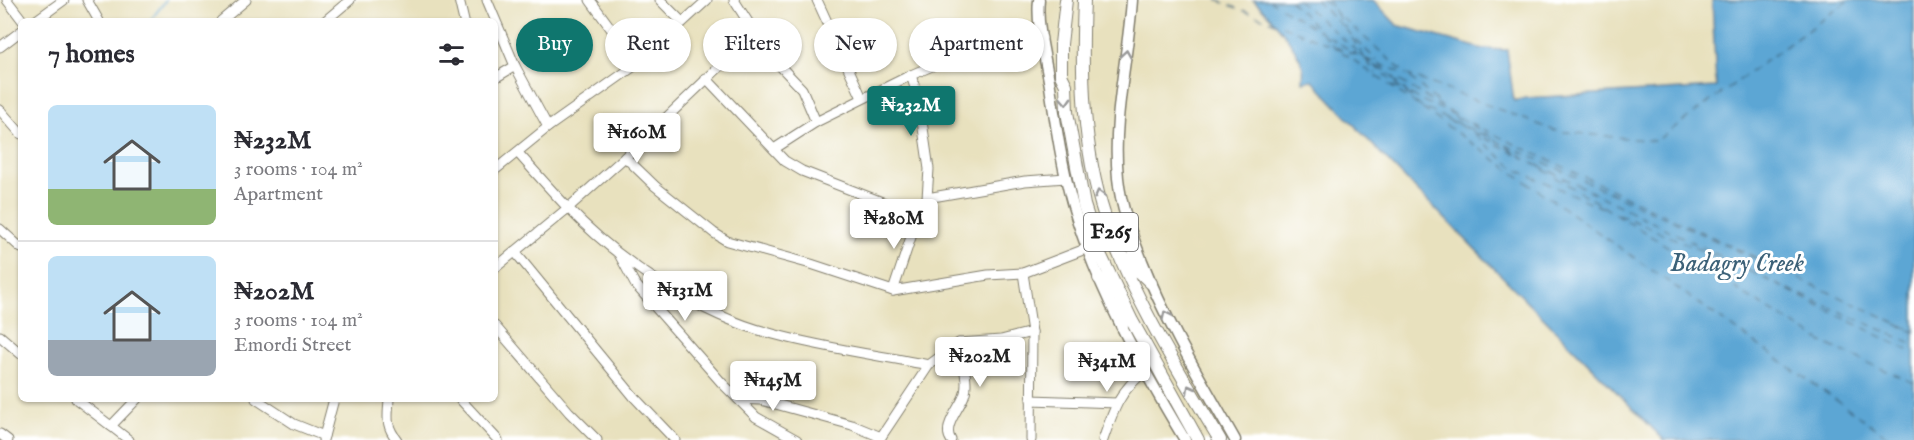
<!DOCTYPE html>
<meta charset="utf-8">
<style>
:root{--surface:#fff;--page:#f7f7f7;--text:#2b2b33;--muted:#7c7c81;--line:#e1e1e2;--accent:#0f766e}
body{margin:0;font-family:"IM FELL English",serif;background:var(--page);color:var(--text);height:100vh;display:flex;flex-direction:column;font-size:22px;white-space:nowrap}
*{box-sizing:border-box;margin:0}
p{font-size:20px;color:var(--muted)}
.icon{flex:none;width:33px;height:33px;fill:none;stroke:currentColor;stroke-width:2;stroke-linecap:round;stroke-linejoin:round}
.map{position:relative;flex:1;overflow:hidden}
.details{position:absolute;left:18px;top:18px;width:480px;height:384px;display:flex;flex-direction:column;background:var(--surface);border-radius:9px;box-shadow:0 2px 4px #0004}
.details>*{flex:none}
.guide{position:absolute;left:516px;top:18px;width:570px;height:54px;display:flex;gap:12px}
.price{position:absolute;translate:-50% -51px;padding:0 14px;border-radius:6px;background:#fff;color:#222;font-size:20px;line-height:39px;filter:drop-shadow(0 2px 3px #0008)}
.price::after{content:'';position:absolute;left:50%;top:36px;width:18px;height:14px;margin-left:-9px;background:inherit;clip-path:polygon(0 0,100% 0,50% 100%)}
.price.current{background:var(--accent);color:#fff}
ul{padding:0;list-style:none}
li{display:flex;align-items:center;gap:18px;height:150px;padding:0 30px}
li+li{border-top:2px solid var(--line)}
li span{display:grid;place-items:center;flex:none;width:168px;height:120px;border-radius:9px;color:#555}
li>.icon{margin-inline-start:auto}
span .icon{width:72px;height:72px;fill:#fffc;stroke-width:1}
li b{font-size:26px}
h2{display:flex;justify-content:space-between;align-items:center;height:72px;padding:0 30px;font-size:26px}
.pill{padding:0 21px;border-radius:27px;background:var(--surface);box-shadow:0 2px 4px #0004;font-size:21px;line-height:54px}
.pill.current{background:var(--accent);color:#fff}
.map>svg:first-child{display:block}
.water{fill:#5ca6d4;stroke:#3c6178;stroke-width:1.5}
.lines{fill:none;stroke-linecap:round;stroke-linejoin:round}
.stream{stroke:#5ca6d4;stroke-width:2}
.ferry{stroke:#3c6178;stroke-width:1.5;stroke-dasharray:8 6;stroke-linecap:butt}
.minor-casing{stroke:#827e6d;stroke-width:11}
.major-casing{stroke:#827e6d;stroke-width:13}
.highway-casing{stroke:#827e6d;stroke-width:14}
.minor{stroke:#fff;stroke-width:9}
.major{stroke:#fff;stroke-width:10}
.highway{stroke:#fff;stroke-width:12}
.oneway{stroke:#999}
.labels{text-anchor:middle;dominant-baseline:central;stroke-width:6;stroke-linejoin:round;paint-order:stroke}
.shield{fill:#fff;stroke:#606060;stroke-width:1.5}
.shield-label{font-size:22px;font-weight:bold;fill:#1c1c1c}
.water-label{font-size:26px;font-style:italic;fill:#3c6178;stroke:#fff}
</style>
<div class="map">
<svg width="1914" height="440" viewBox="0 0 1914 440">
<rect width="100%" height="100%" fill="#fff"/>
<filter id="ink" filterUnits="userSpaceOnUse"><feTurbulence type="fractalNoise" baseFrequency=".0167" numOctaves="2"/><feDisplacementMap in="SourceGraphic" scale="12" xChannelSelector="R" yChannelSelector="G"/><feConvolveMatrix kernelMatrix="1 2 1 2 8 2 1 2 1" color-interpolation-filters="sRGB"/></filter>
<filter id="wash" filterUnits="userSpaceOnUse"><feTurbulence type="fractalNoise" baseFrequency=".008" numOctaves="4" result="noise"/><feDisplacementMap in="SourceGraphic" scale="24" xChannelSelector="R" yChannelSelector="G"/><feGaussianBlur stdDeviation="1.35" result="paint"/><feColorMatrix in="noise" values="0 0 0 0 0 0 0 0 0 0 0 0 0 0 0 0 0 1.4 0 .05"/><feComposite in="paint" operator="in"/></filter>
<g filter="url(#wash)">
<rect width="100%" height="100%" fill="#e8e1be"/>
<!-- water -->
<path class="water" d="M 1253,0 L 1373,0 L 1397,25 L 1483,49 L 1507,50 L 1514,101 L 1525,98 L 1716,87 L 1712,0 L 1914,0 L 1914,440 L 1664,440 L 1384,157 L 1312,80 L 1303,82 C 1303,77 1304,71 1303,67 C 1295,44 1271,16 1253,0 Z"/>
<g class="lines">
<!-- stream -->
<polyline class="stream" points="150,21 166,0"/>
<!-- ferry -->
<g class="ferry">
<polyline points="1217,0 1331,45"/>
<polyline points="1269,0 1824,343 1914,383"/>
<polyline points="1290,0 1317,28"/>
<polyline points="1298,0 1365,58"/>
<polyline points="1316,0 1377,61"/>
<polyline points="1322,0 1406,74"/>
<polyline points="1327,0 1333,9"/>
<polyline points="1336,13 1346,29"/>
<polyline points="1322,33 1335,47 1893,440"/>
<polyline points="1352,38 1364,57"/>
<polyline points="1335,47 1356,55"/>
<polyline points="1366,59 1556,131 1656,141 1849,0"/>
<polyline points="1367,61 1376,74"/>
<polyline points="1374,65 1421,107 1493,139"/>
<polyline points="1380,65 1387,72"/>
<polyline points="1410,77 1442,106"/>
<polyline points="1393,78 1412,98"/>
<polyline points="1391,86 1400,90"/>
<polyline points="1410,95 1452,114"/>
<polyline points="1453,115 1465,125"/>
<polyline points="1447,119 1520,156"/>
<polyline points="1470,123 1761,260"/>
<polyline points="1475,135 1515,169 1605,209"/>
<polyline points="1506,145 1914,331"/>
<polyline points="1538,165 1914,353"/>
<polyline points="1618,214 1751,272"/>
<polyline points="1788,289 1914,344"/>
<polyline points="1896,324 1914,332"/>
</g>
</g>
</g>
<g filter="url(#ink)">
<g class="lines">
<defs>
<g id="minor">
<polyline points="7,0 23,21"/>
<polyline points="87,0 99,21"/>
<polyline points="459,0 464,21"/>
<polyline points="487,0 515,66 548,127"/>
<polyline points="590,0 637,64"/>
<polyline points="660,0 682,22"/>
<polyline points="734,0 755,33 781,67 802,89 816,122"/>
<polyline points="817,0 862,98"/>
<polyline points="35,21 64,0"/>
<polyline points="221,21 246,0"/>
<polyline points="325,21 350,0"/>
<polyline points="0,47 21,31"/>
<polyline points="495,78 515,66"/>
<polyline points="706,78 785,161 802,171 918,216"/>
<polyline points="0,110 21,134"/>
<polyline points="774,149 816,122 911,75 939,63 981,51 1011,40 1042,38"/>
<path d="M 518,153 C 534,171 550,189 567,207 C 620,262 698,315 773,334 C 824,348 877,355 929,365 L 959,343 L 1001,340 L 1032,332"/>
<polyline points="625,157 655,186 714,233 727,241 811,264 893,291 988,275 1023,273 1088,248"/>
<polyline points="495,170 548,127 637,64 707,0"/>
<polyline points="927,198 1025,181 1066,178"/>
<polyline points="0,229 21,248"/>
<polyline points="515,252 634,397 675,440"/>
<polyline points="620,256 635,284 721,382 756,417 797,440"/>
<polyline points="495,268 568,208 625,157 755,33"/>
<polyline points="1023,273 1032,332 1031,440"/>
<polyline points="893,291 918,216 927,198 929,169 919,101 911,75"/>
<polyline points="495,326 569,412 597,440"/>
<polyline points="0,336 21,354"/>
<polyline points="76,399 129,440"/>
<polyline points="256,399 294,424 324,436"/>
<path d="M 389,399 C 388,417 385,425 397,440"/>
<polyline points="460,399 498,440"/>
<polyline points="738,399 761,400 852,425 881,437"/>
<polyline points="1031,400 1117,403"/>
<polyline points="111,426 137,399"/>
<polyline points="0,434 8,440"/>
<polyline points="323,440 334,399"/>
<polyline points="879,440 929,365"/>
<path d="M 951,440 C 942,427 959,409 964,396 C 970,381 961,359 959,343"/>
<path d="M 1103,440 C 1113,411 1120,389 1146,371"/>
</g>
<g id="major">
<path d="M 1039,0 C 1036,25 1046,61 1050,86 C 1056,126 1062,167 1073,206 C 1097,288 1141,367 1185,440"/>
<path d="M 1132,0 C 1128,59 1112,118 1118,178 C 1121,208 1131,233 1142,261 C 1167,324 1202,382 1235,440"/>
</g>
<g id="highway">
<polyline points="1066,0 1061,44 1061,75 1066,85 1067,112 1084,205 1099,252 1132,321 1198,440"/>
<path d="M 1084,0 C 1081,73 1082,147 1105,217 C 1131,295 1178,370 1220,440"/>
<polyline points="1132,236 1137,271"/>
<polyline points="1124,257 1151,283"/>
<polyline points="1099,278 1114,295"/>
<polyline points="1120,303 1122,326"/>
</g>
</defs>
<!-- minor casing -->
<use href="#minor" class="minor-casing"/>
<!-- major casing -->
<use href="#major" class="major-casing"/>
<!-- highway casing -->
<use href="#highway" class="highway-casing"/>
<!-- minor -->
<use href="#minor" class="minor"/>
<!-- major -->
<use href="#major" class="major"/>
<!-- highway -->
<use href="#highway" class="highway"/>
</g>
<!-- one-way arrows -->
<defs><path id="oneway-chevron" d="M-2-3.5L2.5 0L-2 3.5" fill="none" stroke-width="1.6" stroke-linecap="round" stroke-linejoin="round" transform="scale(1.5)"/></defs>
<g class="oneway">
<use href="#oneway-chevron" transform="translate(1126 54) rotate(-81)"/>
<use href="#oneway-chevron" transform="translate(1066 101) rotate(87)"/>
<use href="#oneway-chevron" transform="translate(1099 194) rotate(-105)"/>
<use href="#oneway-chevron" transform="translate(1166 315) rotate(-115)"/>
<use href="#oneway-chevron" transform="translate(1190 389) rotate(-119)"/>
</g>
</g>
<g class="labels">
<!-- shield labels -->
<rect class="shield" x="1084" y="213" width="54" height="38" rx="4.5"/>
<g class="shield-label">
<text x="1111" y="232">F265</text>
</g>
<!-- water labels -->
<g class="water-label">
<text x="1737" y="263">Badagry Creek</text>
</g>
</g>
</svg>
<b class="price current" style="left:911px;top:137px">₦232M</b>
<b class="price" style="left:637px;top:164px">₦160M</b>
<b class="price" style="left:894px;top:250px">₦280M</b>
<b class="price" style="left:685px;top:322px">₦131M</b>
<b class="price" style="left:980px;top:388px">₦202M</b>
<b class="price" style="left:1107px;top:393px">₦341M</b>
<b class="price" style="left:773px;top:412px">₦145M</b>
<div class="guide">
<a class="pill current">Buy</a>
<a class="pill">Rent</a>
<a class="pill">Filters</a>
<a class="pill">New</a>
<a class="pill">Apartment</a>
</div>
<section class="details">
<h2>7 homes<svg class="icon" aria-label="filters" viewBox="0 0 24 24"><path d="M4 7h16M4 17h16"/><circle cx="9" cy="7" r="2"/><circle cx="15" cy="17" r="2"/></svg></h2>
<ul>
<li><span style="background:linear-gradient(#bfe0f5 70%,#8fb573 0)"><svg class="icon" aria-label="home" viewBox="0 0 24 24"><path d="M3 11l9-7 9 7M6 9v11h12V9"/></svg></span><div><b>₦232M</b><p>3 rooms · 104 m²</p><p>Apartment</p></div></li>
<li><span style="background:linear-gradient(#bfe0f5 70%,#9aa5b1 0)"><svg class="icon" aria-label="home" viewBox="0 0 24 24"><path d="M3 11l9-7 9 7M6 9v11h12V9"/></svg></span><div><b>₦202M</b><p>3 rooms · 104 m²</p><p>Emordi Street</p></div></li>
</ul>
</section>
</div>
